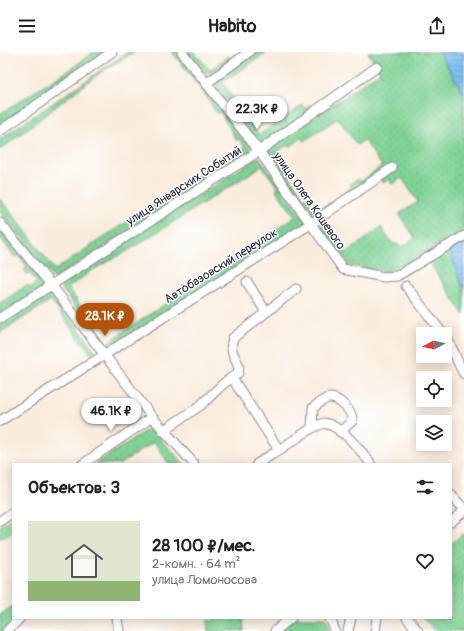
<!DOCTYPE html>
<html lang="ru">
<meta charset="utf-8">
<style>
:root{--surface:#fff;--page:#f6f6f6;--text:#222;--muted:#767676;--line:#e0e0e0;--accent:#b45309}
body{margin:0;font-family:Pangolin,sans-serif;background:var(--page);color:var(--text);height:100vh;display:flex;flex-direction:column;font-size:15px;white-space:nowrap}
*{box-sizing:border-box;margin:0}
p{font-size:13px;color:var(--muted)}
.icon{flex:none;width:22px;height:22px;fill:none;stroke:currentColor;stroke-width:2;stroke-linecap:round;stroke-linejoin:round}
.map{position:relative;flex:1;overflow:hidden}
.sheet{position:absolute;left:12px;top:411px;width:440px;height:156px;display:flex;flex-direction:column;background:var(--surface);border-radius:0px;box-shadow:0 2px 10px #0003}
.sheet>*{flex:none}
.needle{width:26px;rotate:262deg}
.buttons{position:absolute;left:416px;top:275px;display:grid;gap:8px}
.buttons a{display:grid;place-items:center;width:36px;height:36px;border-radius:0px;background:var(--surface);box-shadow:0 2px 10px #0003;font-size:20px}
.price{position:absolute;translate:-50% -34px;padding:0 9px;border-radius:14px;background:#fff;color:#222;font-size:13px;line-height:26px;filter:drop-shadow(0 1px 2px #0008)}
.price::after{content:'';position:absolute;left:50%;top:24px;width:12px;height:9px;margin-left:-6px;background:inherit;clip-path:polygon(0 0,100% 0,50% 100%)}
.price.selected{background:var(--accent);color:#fff}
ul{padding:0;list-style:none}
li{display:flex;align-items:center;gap:12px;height:100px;padding:0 16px}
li+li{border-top:1px solid var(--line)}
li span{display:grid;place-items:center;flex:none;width:112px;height:80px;border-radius:0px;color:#555}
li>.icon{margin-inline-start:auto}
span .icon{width:48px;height:48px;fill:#fffc;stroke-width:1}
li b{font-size:17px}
h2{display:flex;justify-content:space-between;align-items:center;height:48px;padding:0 16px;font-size:17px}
header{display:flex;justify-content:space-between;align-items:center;height:52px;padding:0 16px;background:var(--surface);font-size:18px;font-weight:700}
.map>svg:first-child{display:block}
.grass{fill:url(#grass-dots);stroke:#517a68;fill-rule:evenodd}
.water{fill:url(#water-rules);stroke:#4f7096}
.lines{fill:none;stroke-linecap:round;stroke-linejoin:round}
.minor-casing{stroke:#8e878c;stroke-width:11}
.minor{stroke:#fff;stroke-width:9}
.labels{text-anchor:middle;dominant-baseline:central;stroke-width:3;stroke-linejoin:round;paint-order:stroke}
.street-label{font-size:12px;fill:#22223b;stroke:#fff}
</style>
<header><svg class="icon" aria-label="menu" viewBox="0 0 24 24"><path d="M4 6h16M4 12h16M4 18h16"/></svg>Habito<svg class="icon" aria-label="share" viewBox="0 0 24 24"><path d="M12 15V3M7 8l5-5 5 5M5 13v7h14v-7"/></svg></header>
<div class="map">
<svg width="464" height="579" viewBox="0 0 464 579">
<defs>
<pattern id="grass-dots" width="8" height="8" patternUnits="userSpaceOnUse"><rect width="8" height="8" fill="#80d395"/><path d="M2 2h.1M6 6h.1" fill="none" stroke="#6eb581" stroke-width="1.8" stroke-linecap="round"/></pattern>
<pattern id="water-rules" width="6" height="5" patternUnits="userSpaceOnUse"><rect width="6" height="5" fill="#7cbdf1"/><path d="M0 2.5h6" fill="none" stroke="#6ba2d0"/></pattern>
</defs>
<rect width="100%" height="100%" fill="#fff"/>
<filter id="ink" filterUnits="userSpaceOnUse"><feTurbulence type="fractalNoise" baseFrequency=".025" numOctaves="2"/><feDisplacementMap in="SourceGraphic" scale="8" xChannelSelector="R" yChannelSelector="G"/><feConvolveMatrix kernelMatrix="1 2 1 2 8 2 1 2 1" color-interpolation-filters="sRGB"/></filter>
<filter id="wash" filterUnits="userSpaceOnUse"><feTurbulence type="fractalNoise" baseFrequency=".012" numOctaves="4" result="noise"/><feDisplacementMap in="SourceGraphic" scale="16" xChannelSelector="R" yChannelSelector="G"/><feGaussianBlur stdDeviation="0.9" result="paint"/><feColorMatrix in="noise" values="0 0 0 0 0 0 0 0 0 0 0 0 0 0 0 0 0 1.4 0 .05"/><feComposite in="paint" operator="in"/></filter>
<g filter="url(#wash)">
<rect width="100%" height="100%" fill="#f9ecdc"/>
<!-- grass -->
<g class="grass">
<polygon points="94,0 112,0 0,75 0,62 69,18"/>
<polygon points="128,0 134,0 98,22 0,98 0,87"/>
<polygon points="172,0 181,0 251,94 250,100 54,227 0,159 0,147 11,160 55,218 172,139 173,140 202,121 204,124 212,118 210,116 217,111 219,113 230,105 229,103 235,100 237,102 245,97 240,87 237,89 220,60 217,62 202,38"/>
<path d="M 188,0 L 194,0 L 210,18 L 228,4 L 231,8 C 204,27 207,25 188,0 Z"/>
<polygon points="254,0 267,0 223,31 259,83 303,53 305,56 310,53 314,59 263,92 256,89 218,37 215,31 218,26"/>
<path d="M 368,0 L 439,0 L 464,42 L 464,180 L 395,219 L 383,219 L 350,214 L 320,174 L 325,171 L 347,201 L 381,175 L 391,190 L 403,195 L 415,186 L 399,162 L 418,150 L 402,126 L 392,132 L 389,127 L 383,131 L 378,123 L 314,165 L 269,108 L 268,103 L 269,97 L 380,20 ZM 338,66 L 357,93 L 364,88 L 382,114 L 360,130 L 358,127 L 350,132 L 352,135 L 344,141 L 345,142 L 319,157 L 317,154 L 313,157 L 308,151 L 312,148 L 309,144 L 305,147 L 289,124 L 291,122 L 276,101 L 287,93 L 289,95 L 302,86 L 304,89 Z"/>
<path d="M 259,105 L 307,170 L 107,297 L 59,233 ZM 262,114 L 278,136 L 276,138 L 295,165 L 107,291 L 68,236 L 91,219 L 129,198 Z"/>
<polygon points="0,177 46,234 0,263 0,251 27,233 30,236 37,231 30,221 27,222 24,218 27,215 19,204 15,206 0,185"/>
<polygon points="464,188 464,191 450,198 461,231 464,236 464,263 428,208"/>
<polygon points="52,241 54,242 95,299 91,302 83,289 81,290 51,248 0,281 0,272 44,245"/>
<polygon points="150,376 184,412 169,412 154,390 120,412 95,412"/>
<polygon points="13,465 13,479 0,487 0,474"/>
<polygon points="464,481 464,579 436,579 423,566 451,566 451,492"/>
<polygon points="13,554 13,566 16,566 3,579 0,579 0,562"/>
<polygon points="215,566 227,566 228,567 243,566 244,579 208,579 207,569 215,568"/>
<polygon points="295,566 325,566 328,571 329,579 278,579"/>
</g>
<!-- water -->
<g class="water">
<polygon points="439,0 464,0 464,42"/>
<polygon points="464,191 464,236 461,232 450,198"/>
</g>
</g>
<g filter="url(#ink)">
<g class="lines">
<defs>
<g id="minor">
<polyline points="182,0 259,99 343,217 384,225 397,224 464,184"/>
<polyline points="207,31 249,0"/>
<polyline points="0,79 112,0"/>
<polyline points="0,171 52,234 152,365 194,412"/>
<polyline points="247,230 266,260"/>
<polyline points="406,234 443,282"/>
<polyline points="0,266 259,99 377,15"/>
<path d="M 445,285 C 454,296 456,309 464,322"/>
<path d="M 232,326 L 279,398 L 312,376 L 324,371 C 343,375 357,395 369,409 L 370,412"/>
<polyline points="0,369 312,171 392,116"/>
<path d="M 312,376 L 313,356 C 317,353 324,346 329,346 C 339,345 353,360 352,369 L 340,380"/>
<path d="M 163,379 L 201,353 L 223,332 L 238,321 C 242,309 227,302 233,286 L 296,237"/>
<polyline points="83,412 152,365"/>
<polyline points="257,412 279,398"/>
<polyline points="451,443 464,457"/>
<polyline points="0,469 13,460"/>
<polyline points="451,470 464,459"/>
<polyline points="117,566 119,579"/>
<polyline points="330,566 335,579"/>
<polyline points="407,566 418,579"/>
<polyline points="7,579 20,566"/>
<polyline points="275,579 291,566"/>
<polyline points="348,579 351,566"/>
<polyline points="375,579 377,566"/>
</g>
</defs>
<!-- minor casing -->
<use href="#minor" class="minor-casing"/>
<!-- minor -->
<use href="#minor" class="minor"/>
</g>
</g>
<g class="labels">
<!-- street labels -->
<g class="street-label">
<text transform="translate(184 134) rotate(-33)">улица Январских Событий</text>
<text transform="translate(309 149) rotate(55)">улица Олега Кошевого</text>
<text transform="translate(221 214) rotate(-32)">Автобазовский переулок</text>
</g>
</g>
</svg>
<div class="buttons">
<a><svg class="needle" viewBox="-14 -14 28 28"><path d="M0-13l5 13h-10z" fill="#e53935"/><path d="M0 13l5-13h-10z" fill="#767676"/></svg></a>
<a><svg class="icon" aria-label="locate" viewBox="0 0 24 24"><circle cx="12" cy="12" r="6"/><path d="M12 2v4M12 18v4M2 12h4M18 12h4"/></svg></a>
<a><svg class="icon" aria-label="layers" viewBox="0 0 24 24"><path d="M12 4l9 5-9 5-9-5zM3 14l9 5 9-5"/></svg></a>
</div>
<b class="price" style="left:257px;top:78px">22.3K ₽</b>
<b class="price selected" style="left:105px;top:285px">28.1K ₽</b>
<b class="price" style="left:111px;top:380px">46.1K ₽</b>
<section class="sheet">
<h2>Объектов: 3<svg class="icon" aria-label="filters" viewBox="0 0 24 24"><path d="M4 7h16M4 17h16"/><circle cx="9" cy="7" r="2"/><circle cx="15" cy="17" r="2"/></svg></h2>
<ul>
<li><span style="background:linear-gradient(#dfe7d0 75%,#8fb573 0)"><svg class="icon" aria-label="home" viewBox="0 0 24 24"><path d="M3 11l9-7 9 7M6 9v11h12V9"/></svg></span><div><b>28 100 ₽/мес.</b><p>2-комн. · 64 m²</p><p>улица Ломоносова</p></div><svg class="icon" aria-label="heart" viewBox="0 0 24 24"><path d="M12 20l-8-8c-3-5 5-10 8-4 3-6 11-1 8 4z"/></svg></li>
</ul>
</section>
</div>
